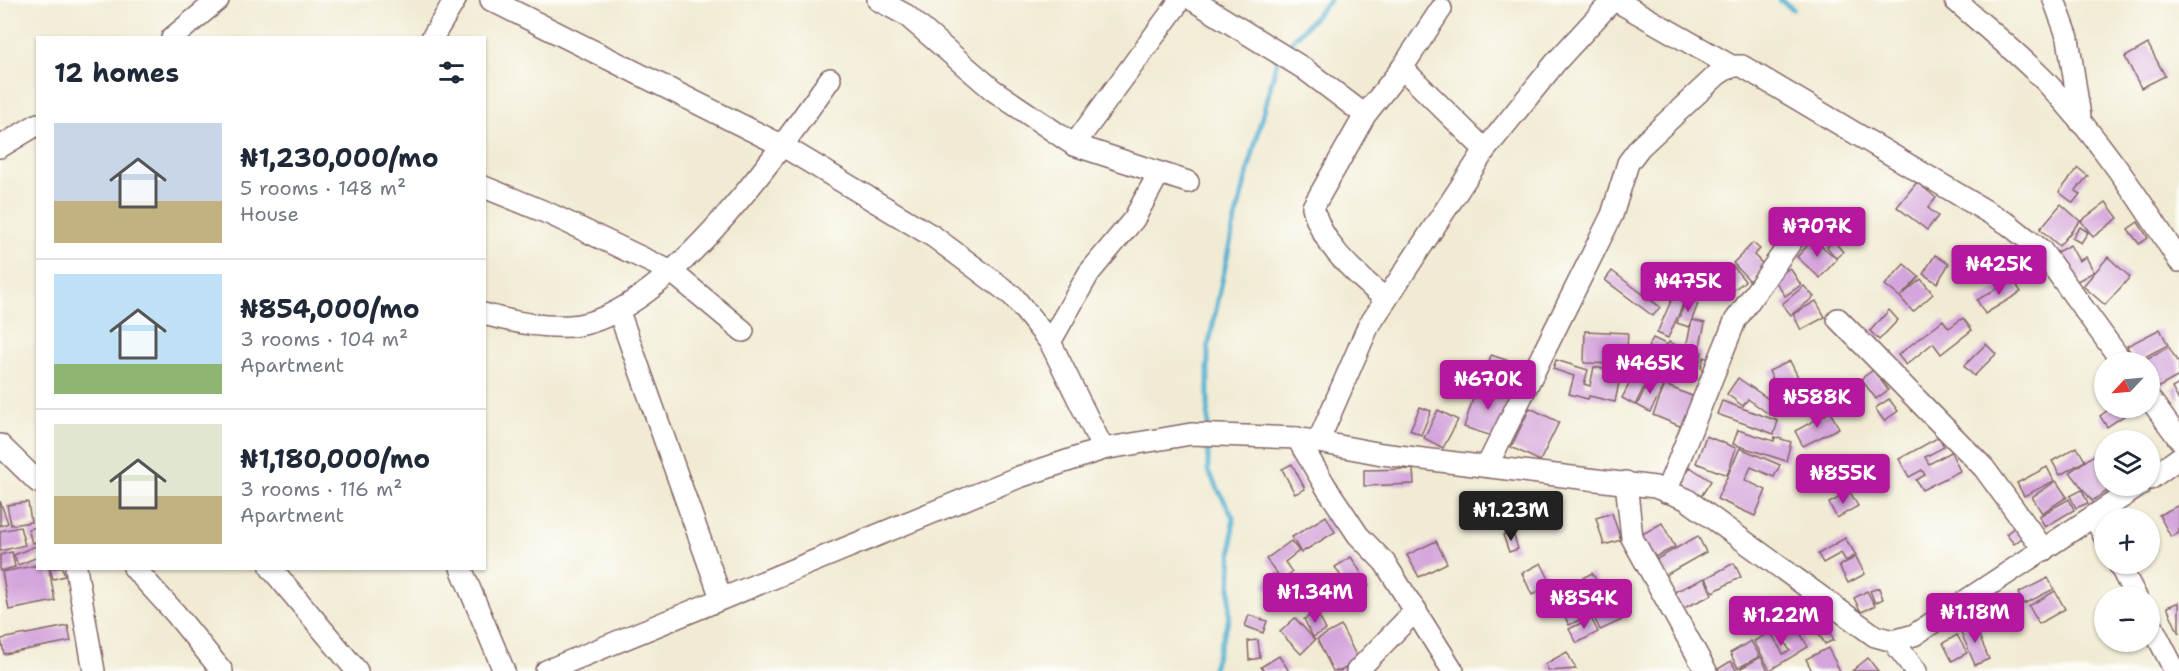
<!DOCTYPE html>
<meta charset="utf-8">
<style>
:root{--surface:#fff;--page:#f2f2f3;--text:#1f2937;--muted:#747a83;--line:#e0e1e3;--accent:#b5179e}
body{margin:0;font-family:"Shantell Sans",sans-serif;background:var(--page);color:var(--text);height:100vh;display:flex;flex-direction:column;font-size:22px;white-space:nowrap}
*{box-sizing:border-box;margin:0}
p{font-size:20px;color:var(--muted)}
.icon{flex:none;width:33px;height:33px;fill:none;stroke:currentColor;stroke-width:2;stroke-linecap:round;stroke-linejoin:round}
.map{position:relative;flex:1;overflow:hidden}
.details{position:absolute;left:36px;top:36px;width:450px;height:534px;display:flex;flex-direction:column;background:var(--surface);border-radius:0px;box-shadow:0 2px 4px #0004}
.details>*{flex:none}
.needle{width:39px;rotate:244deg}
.buttons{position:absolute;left:2094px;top:352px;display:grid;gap:12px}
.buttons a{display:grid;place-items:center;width:66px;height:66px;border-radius:50%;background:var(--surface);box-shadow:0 2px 4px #0004;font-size:30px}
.price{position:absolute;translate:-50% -51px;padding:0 14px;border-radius:6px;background:var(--accent);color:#fff;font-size:20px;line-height:39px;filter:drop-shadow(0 2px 3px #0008)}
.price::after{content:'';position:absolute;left:50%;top:36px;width:18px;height:14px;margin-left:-9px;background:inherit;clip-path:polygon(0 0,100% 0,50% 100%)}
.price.active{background:#222;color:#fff}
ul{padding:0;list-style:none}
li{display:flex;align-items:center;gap:18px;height:150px;padding:0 18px}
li+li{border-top:2px solid var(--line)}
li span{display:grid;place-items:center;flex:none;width:168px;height:120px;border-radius:0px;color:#555}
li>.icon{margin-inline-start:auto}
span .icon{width:72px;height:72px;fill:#fffc;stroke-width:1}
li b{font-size:26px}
h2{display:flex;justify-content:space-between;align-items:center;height:72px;padding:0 18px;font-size:26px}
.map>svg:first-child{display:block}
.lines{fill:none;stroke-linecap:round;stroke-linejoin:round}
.stream{stroke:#52b0d1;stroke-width:5}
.building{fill:#d4a5dc}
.minor-casing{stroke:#846666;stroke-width:24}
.minor{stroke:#fff;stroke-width:21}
</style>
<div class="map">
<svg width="2179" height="671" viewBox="0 0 2179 671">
<rect width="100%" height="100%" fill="#fdfcf7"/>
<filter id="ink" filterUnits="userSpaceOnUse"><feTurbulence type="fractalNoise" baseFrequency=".0167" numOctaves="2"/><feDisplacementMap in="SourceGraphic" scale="12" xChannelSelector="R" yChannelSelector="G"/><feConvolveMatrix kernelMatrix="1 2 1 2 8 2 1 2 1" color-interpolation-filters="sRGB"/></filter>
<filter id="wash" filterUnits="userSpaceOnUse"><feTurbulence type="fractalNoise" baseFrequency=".008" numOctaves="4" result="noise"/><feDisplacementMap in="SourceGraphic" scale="24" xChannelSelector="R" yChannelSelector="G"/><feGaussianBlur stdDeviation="1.35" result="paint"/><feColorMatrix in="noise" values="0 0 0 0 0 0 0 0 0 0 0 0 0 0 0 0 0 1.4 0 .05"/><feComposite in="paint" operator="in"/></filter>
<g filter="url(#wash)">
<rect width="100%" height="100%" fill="#f1ebd3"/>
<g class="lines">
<!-- stream -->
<g class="stream">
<polyline points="1780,0 1793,9"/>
<polyline points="1284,50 1330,0"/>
<polyline points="1208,429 1208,348 1234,224 1278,57"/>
<polyline points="1208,439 1208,471 1233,517 1229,618 1212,671"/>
</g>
</g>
<g id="blocks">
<!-- building -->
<g class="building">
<polygon points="2148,44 2165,76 2141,88 2125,57"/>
<polygon points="2078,168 2088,176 2075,191 2080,194 2073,203 2059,192"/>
<polygon points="1917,182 1936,198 1928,208 1938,216 1927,230 1897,207"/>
<polygon points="2106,202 2118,218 2093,237 2081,221"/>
<polygon points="2061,204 2080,221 2059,246 2040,229"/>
<polygon points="2138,222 2148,238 2139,244 2128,229"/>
<polygon points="2080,227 2088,232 2081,243 2072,238"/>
<polygon points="1813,239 1837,259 1820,278 1797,257"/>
<polygon points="1834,241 1843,252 1836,258 1827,247"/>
<polygon points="1753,243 1760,249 1754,255 1765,266 1750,281 1733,263"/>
<polygon points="2070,245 2079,261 2086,257 2094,272 2072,284 2055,253"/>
<polygon points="1935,255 1949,264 1937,283 1923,274"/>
<polygon points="2108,257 2130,277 2105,305 2083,286"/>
<polygon points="1904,264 1919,277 1901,296 1921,279 1933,294 1913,312 1900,297 1885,285"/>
<polygon points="1733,266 1745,281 1725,297 1713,281"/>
<polygon points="1790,268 1801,285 1785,296 1774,279"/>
<polygon points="1612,271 1660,307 1653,316 1605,280"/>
<polygon points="2013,279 2021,292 1985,314 1977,300"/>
<polygon points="1804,286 1814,297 1791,315 1782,304"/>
<polygon points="1674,294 1685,300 1668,338 1657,333"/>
<polygon points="1686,300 1698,304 1689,327 1677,323"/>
<polygon points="1816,301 1825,317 1801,330 1793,314"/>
<polygon points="1889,310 1898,320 1879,340 1870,331"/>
<polygon points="1963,318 1972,330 1941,354 1933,343 1906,365 1898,355 1943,320 1949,328"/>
<polygon points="1692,320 1705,323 1699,350 1686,347"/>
<polygon points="2160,329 2168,345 2135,362 2127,346"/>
<polygon points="1585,331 1628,333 1626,364 1584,363"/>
<polygon points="1653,338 1666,344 1656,364 1643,357"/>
<polygon points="1669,342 1682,348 1702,352 1699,366 1679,362 1681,351 1668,378 1654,371"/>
<polygon points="1986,344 1996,354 1974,376 1964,366"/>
<polygon points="2169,347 2177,361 2179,360 2179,376 2150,392 2150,376 2152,375 2150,363 2144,360"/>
<polygon points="1491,355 1530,368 1524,390 1484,377"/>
<polygon points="1704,357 1718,362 1714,373 1701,368"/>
<polygon points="1556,360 1588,370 1584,384 1590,386 1594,367 1621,373 1615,402 1589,396 1588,399 1569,394 1574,376 1553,369"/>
<polygon points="1790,361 1801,383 1779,394 1769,371"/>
<polygon points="1873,370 1888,390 1876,399 1861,379"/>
<polygon points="1633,377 1646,383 1635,405 1622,398"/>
<polygon points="1738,378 1777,405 1770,415 1748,399 1743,406 1727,394"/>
<polygon points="1650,379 1664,386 1650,412 1637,405"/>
<polygon points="1478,383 1511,394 1498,438 1464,427"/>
<polygon points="2179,384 2179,401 2172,388"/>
<polygon points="1665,385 1699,399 1687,429 1653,415"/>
<polygon points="1889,399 1898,411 1884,421 1875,408"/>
<polygon points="1722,401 1778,421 1774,434 1717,414"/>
<polygon points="1420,407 1431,411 1421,435 1410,430"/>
<polygon points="1530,408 1559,422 1540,461 1511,447"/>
<polygon points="2111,408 2131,408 2133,410 2107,427 2100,416"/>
<polygon points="1438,410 1458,420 1443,448 1424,438"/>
<polygon points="1830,412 1839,428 1803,446 1795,431"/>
<polygon points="1738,430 1774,441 1775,437 1791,442 1786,461 1733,444"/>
<polygon points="1706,436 1736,448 1727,475 1696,463"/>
<polygon points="1939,437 1944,447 1925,457 1929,464 1951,452 1960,471 1922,490 1916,480 1925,475 1922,470 1909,477 1899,459"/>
<polygon points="2077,447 2085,461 2060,475 2052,461"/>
<polygon points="1740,448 1780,465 1774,477 1751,467 1745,480 1766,490 1755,516 1717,499"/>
<polygon points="2104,448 2103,484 2107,491 2092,501 2070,472"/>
<polygon points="1292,464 1305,489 1295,494 1282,469"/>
<polygon points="1690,467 1711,481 1696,504 1675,490"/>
<polygon points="2047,467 2054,481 2024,496 2017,483"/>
<polygon points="1413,469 1414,484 1364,486 1364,470"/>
<polygon points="2056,481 2067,497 2042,513 2032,497"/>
<polygon points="2082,490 2088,503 2076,508 2070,496"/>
<polygon points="1850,492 1858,506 1837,518 1829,503"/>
<polygon points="2069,499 2074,510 2045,527 2039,516"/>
<polygon points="0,501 8,523 0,526"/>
<polygon points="28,502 31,522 11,525 7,505"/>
<polygon points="2179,505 2179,533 2171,537 2159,515"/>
<polygon points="1612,513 1621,540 1604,545 1596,518"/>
<polygon points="1326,516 1335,532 1301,553 1292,537"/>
<polygon points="1662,523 1675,547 1651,559 1639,536"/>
<polygon points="20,527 25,545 0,551 0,531"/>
<polygon points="38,527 38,542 32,543 28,529"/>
<polygon points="2015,527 2023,537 2014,544 2006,534"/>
<polygon points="1513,532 1518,549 1509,552 1503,535"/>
<polygon points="1698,536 1706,552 1664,576 1655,560"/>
<polygon points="1845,538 1856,555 1846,561 1841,553 1823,563 1818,554"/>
<polygon points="1291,541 1299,551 1285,562 1292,572 1282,580 1266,559"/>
<polygon points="1436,541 1447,563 1419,577 1407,555"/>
<polygon points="38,545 38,557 18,565 14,555"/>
<polygon points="12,552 15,567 0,571 0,555"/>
<polygon points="1351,557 1369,585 1353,596 1335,567"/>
<polygon points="1856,557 1865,574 1848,583 1839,566"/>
<polygon points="1541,563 1552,585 1532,595 1522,573"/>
<polygon points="1734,563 1741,577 1713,592 1706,578"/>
<polygon points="38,565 38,568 49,568 55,601 9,610 2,572"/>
<polygon points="50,568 62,568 65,576 53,579"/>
<polygon points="1592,573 1601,588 1565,607 1557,592"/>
<polygon points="1273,574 1288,588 1277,599 1263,585"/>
<polygon points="1705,578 1712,595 1682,609 1674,592"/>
<polygon points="2048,578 2054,589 2024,604 2018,593"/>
<polygon points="1879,588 1883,599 1875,603 1870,591"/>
<polygon points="1606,589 1614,603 1592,615 1585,600"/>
<polygon points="1867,591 1875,606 1861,612 1854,598"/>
<polygon points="2055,591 2065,609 2039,624 2029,606"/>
<polygon points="1583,601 1590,615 1569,625 1562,611"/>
<polygon points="2179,602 2179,634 2167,607"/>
<polygon points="1615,606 1622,620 1600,630 1593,615"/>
<polygon points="1317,612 1326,630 1313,637 1304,619"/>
<polygon points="1249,615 1267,621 1263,633 1245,626"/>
<polygon points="1295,618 1315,640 1301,654 1280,632"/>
<polygon points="1591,618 1598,632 1577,643 1569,629"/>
<polygon points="1795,624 1808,647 1770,670 1754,641 1771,632 1783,654 1790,651 1783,639 1786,638 1783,630"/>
<polygon points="1974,624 1989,659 1975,665 1960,630"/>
<polygon points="68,626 71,641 4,654 1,639"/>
<polygon points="1341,626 1359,661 1340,671 1333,671 1317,639"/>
<polygon points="1828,629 1834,640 1825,644 1819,634"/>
<polygon points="1957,635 1967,653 1952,661 1943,643"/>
<polygon points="1258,640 1260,658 1249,660 1248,641"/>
<polygon points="1751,641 1760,656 1738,668 1730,653"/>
<polygon points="1828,648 1840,671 1812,671 1806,659"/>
<polygon points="1567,652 1576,669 1549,671 1545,664"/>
<polygon points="1279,656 1289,671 1264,671 1261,667"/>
<polygon points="1761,657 1768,671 1743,671 1741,668"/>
<polygon points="1868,658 1878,671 1852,671"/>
<polygon points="1731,661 1737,671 1719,671 1718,669"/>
</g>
</g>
</g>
<g filter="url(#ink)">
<use href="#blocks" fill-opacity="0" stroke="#846666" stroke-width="1.5"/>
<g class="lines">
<defs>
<g id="minor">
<polyline points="491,0 783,146 934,237 1013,296 1050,342 1103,449"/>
<polyline points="878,0 906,15 993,90 1074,145 1188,182"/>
<polyline points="1193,0 1303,68 1365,115"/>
<polyline points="1615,0 1731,66 1742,66 2008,224 2041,250 2123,363"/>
<path d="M 1955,0 C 1985,27 2019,54 2047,83 C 2098,137 2140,199 2179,261"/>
<polyline points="2054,0 2068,38 2081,123"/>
<polyline points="172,38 218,0"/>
<polyline points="432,38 455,0"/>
<polyline points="1402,68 1485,150"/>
<polyline points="1074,145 1176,6"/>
<polyline points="0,147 38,124"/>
<polyline points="484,187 550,214 672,272 743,331"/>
<path d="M 1386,300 C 1356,273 1322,247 1313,207 L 1365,115 L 1402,68 L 1441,9"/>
<polyline points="619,312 721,598"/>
<path d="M 484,314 C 512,322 541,328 570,326 C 662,320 780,150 830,79"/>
<polyline points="1838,319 1984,468 2044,550"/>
<polyline points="1050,342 1089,273 1134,219 1159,173"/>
<polyline points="2150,399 2179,439"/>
<polyline points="1297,438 1326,487 1358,535 1385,563 1453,671"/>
<polyline points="1318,442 1368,327 1485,150 1556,62 1613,0"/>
<polyline points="0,445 38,482"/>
<polyline points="1487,466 1612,215 1628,163 1640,147 1717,75 1731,66"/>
<polyline points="2150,479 2179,458"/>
<polyline points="1626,482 1632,538 1706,671"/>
<polyline points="1666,492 1735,321 1798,232"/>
<polyline points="2095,517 2104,536"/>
<polyline points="2119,564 2136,597"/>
<polyline points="76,568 94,671"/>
<polyline points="134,568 175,613 222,671"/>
<polyline points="271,568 357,671"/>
<polyline points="461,568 504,671"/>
<polyline points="2150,622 2175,671"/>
<polyline points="1893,641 1916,671"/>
<polyline points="546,671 1019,477 1103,449 1191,434 1297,438 1382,454 1655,487 1686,499 1875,636 1893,641 1914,635 2139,486"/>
<polyline points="1357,671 1416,610"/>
</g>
</defs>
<!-- minor casing -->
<use href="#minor" class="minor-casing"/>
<!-- minor -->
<use href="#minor" class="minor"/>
</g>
</g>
</svg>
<div class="buttons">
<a><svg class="needle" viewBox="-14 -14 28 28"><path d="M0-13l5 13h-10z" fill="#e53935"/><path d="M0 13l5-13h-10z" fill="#747a83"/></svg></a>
<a><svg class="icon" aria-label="layers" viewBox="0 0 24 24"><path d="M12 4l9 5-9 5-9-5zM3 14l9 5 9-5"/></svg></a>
<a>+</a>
<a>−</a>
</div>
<b class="price" style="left:1817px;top:258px">₦707K</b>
<b class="price" style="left:1999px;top:296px">₦425K</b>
<b class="price" style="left:1688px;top:313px">₦475K</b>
<b class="price" style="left:1650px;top:395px">₦465K</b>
<b class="price" style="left:1488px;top:411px">₦670K</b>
<b class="price" style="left:1817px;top:429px">₦588K</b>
<b class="price" style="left:1843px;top:505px">₦855K</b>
<b class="price active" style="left:1511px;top:542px">₦1.23M</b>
<b class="price" style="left:1315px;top:624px">₦1.34M</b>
<b class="price" style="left:1584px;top:630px">₦854K</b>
<b class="price" style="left:1975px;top:644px">₦1.18M</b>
<b class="price" style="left:1781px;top:647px">₦1.22M</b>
<section class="details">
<h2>12 homes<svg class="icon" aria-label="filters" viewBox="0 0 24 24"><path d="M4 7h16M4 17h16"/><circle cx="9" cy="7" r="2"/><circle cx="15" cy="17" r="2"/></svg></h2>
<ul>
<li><span style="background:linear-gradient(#c9d6e8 65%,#c2b280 0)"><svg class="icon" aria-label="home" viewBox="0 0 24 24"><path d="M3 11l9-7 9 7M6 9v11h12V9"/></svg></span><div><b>₦1,230,000/mo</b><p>5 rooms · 148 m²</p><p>House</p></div></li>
<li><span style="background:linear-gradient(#bfe0f5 75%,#8fb573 0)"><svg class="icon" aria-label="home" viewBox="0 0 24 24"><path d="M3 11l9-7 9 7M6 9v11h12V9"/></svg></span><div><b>₦854,000/mo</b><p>3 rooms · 104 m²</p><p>Apartment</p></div></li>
<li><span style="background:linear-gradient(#dfe7d0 60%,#c2b280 0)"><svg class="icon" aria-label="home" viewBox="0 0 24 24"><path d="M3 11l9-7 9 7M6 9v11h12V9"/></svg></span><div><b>₦1,180,000/mo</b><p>3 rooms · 116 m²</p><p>Apartment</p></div></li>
</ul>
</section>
</div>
